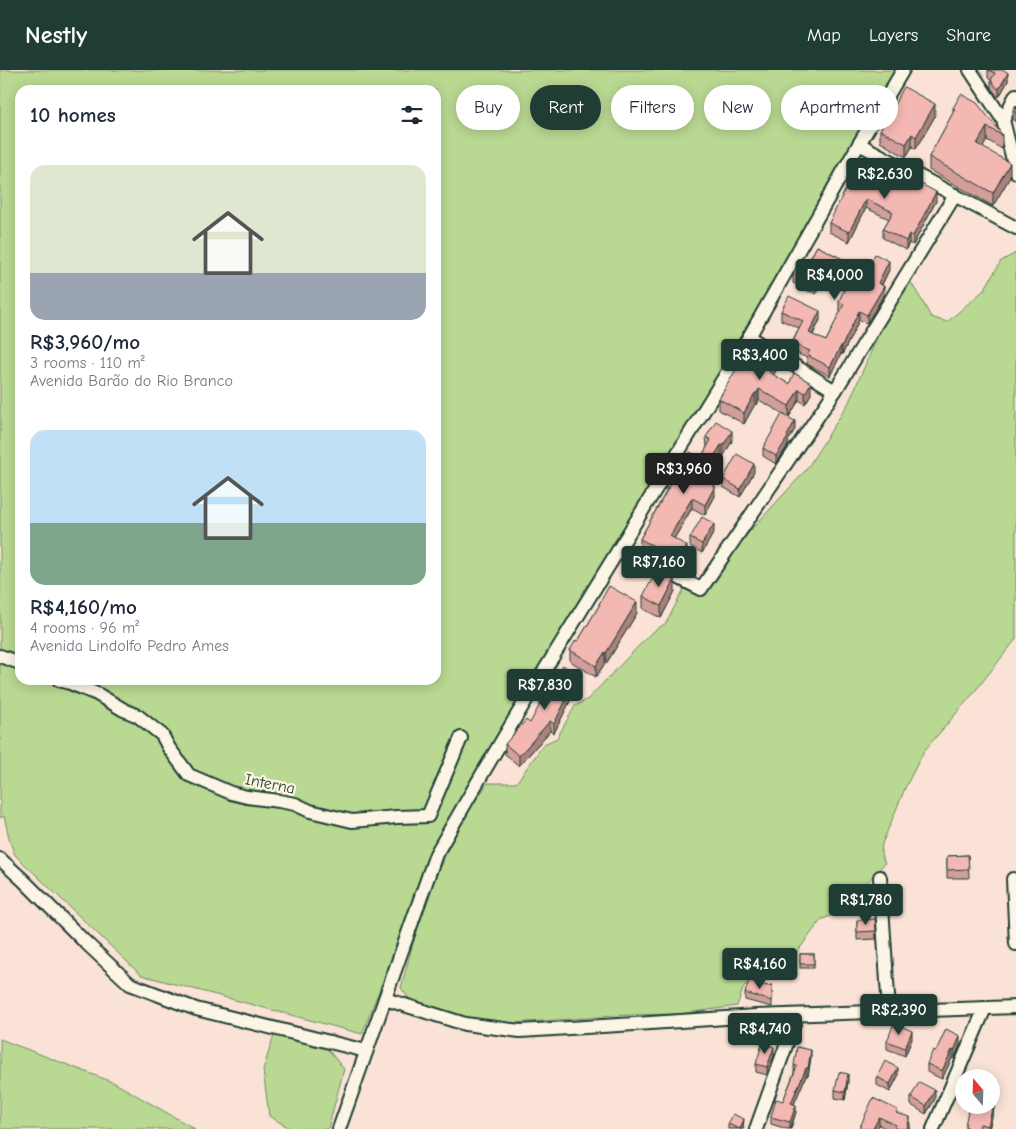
<!DOCTYPE html>
<meta charset="utf-8">
<style>
:root{--surface:#fff;--page:#f6f6f7;--text:#1f2937;--muted:#747a83;--accent:#1f3d34}
body{margin:0;font-family:"Comic Neue",sans-serif;background:var(--page);color:var(--text);height:100vh;display:flex;flex-direction:column;font-size:19px;white-space:nowrap}
*{box-sizing:border-box;margin:0}
p{font-size:16px;color:var(--muted)}
.icon{flex:none;width:28px;height:28px;fill:none;stroke:currentColor;stroke-width:2;stroke-linecap:round;stroke-linejoin:round}
.map{position:relative;flex:1;overflow:hidden}
.sheet{position:absolute;left:15px;top:15px;width:426px;height:600px;display:flex;flex-direction:column;background:var(--surface);border-radius:15px;box-shadow:0 2px 12px #0003}
.sheet>*{flex:none}
.banner{position:absolute;left:456px;top:15px;width:475px;height:45px;display:flex;gap:10px}
.needle{width:32px;rotate:341deg}
.tools{position:absolute;left:955px;top:999px;display:grid;gap:10px}
.tools a{display:grid;place-items:center;width:45px;height:45px;border-radius:50%;background:var(--surface);box-shadow:0 2px 12px #0003;font-size:25px}
.price{position:absolute;translate:-50% -42px;padding:0 11px;border-radius:5px;background:var(--accent);color:#fff;font-size:16px;line-height:32px;filter:drop-shadow(0 1px 2px #0008)}
.price::after{content:'';position:absolute;left:50%;top:30px;width:15px;height:11px;margin-left:-8px;background:inherit;clip-path:polygon(0 0,100% 0,50% 100%)}
.price.on{background:#222;color:#fff}
ul{padding:0;list-style:none}
li{display:grid;align-content:center;gap:10px;height:265px;padding:0 15px}
li span{display:grid;place-items:center;height:155px;border-radius:15px;color:#555}
li>.icon{margin-inline-start:auto}
span .icon{width:90px;height:90px;fill:#fffc;stroke-width:1}
li b{font-size:21px}
h2{display:flex;justify-content:space-between;align-items:center;height:60px;padding:0 15px;font-size:21px}
.pill{padding:0 18px;border-radius:22px;background:var(--surface);box-shadow:0 2px 12px #0003;font-size:18px;line-height:45px}
.pill.on{background:var(--accent);color:#fff}
header{display:flex;align-items:center;gap:30px;box-sizing:border-box;height:70px;padding:0 25px;background:var(--accent);color:#fff}
header strong{font-size:24px}
nav{display:flex;gap:28px;margin-inline-start:auto;font-size:18px}
.map>svg:first-child{display:block}
.green{fill:#b9d891;stroke:#6c8a62;fill-rule:evenodd}
.lines{fill:none;stroke-linecap:round;stroke-linejoin:round}
.minor-casing{stroke:#1f3d34;stroke-width:16}
.minor{stroke:#fcf5e5;stroke-width:12}
.wall{fill:#d29e9a;stroke:#1f3d34}
.shaded-wall{fill:#ab817d;stroke:#1f3d34}
.building{fill:#f4b8b3;stroke:#1f3d34}
.labels{text-anchor:middle;dominant-baseline:central;stroke-width:4.5;stroke-linejoin:round;paint-order:stroke}
.street-label{font-size:16px;fill:#1f3d34;stroke:#fcf5e5}
</style>
<header>
<strong>Nestly</strong>
<nav><a>Map</a><a>Layers</a><a>Share</a></nav>
</header>
<div class="map">
<svg width="1016" height="1059" viewBox="0 0 1016 1059">
<rect width="100%" height="100%" fill="#fae3d6"/>
<filter id="ink" filterUnits="userSpaceOnUse"><feTurbulence type="fractalNoise" baseFrequency=".02" numOctaves="2"/><feDisplacementMap in="SourceGraphic" scale="10" xChannelSelector="R" yChannelSelector="G"/><feConvolveMatrix kernelMatrix="1 2 1 2 8 2 1 2 1" color-interpolation-filters="sRGB"/></filter>
<g filter="url(#ink)">
<!-- green -->
<g class="green">
<path d="M 0,0 L 901,0 L 746,267 L 434,781 L 362,964 L 141,905 L 15,785 L 10,772 L 4,746 L 0,748 ZM 20,20 L 436,20 L 436,610 L 20,610 Z"/>
<path d="M 1016,183 L 1016,569 L 972,625 L 924,681 L 906,716 L 882,774 L 881,784 L 885,793 L 861,819 L 850,817 L 842,823 L 840,842 L 821,850 L 785,898 L 744,916 L 737,936 L 679,944 L 630,945 L 499,954 L 445,947 L 413,934 L 401,918 C 420,844 442,774 488,713 L 516,713 L 544,674 L 557,668 L 575,636 L 588,629 L 650,564 L 666,553 L 686,515 L 705,524 L 729,484 L 806,400 L 848,334 L 885,250 L 891,217 L 907,206 L 921,229 L 931,247 L 947,252 L 984,220 L 1001,191 Z"/>
<polygon points="274,965 325,976 344,999 328,1059 291,1059 269,1046 263,1000"/>
<polygon points="0,969 115,1013 195,1059 0,1059"/>
</g>
<g class="lines">
<defs>
<g id="minor">
<polyline points="970,0 1003,50 1016,102"/>
<polyline points="1003,50 1016,25"/>
<polyline points="859,74 1016,158"/>
<polyline points="749,267 835,321"/>
<polyline points="620,478 701,519 835,321 955,125"/>
<polyline points="0,586 20,593"/>
<polyline points="59,610 70,613 97,624 124,640 138,646 162,665 169,678 189,705 231,723 247,727 279,731 295,734 310,741 352,751 397,747 428,746 461,668"/>
<polyline points="0,789 23,810 83,870 130,914 196,939 366,981"/>
<polyline points="880,807 889,941"/>
<polyline points="1013,809 1016,874"/>
<polyline points="385,929 465,954 520,961 635,954 756,946 1016,937"/>
<polyline points="339,1059 436,784 484,701 517,645 749,267 859,74 903,0"/>
<polyline points="756,1059 797,945"/>
<polyline points="933,1059 985,938"/>
</g>
</defs>
<!-- minor casing -->
<use href="#minor" class="minor-casing"/>
<!-- minor -->
<use href="#minor" class="minor"/>
</g>
<!-- wall -->
<g class="wall">
<polygon points="988,0 1007,2 1008,11 999,27 997,26 991,18 991,10 988,8"/>
<polygon points="1016,35 1016,53 1013,48 1013,40"/>
<polygon points="953,38 1002,65 1002,79 987,70 983,77 1010,107 993,136 929,100 929,87 953,43"/>
<polygon points="935,46 916,79 912,77 906,87 880,72 880,60"/>
<polygon points="859,107 936,131 913,175 909,173 906,180 883,168 883,159 889,149 866,138 849,172 829,162 829,153"/>
<polygon points="817,176 866,201 889,200 882,215 884,225 883,227 867,253 859,250 842,285 841,284 830,306 807,294 807,288 792,281 792,273 799,258 781,250 781,241 820,250 813,265 826,271 841,241 839,239 839,231 844,221 840,219 840,211 827,204 816,224 810,221 810,222 793,213 793,204 807,194"/>
<polygon points="777,299 773,305 789,314 811,324 805,334 799,330 789,347 759,330 757,335 755,334 744,354 719,340 719,329"/>
<polygon points="795,359 788,371 788,375 776,394 763,386 763,378"/>
<polygon points="706,367 732,371 723,387 721,385 706,411 715,426 705,445 692,438 674,469 687,486 679,499 640,479 640,469 666,422 666,413 681,397 701,388 707,377"/>
<polygon points="754,402 740,427 723,417 723,409"/>
<polygon points="714,462 702,483 690,476 690,468"/>
<polygon points="675,521 661,548 643,539 643,526"/>
<polygon points="599,534 637,543 606,594 605,593 596,607 570,591 570,580 578,571 599,536"/>
<polygon points="580,617 572,627 554,663 550,661 519,696 505,684 505,674 530,653"/>
<polygon points="968,785 969,808 947,808 947,786"/>
<polygon points="840,823 874,831 874,838 840,839"/>
<polygon points="857,850 876,861 876,869 857,870"/>
<rect x="800" y="884" width="14" height="14"/>
<polygon points="772,915 772,937 745,930 745,923 767,916"/>
<polygon points="912,969 905,986 887,979 887,971"/>
<polygon points="960,975 954,989 952,988 942,1009 927,1002 927,994"/>
<polygon points="774,986 767,1005 756,1002 756,994"/>
<polygon points="811,987 808,1006 806,1006 794,1034 796,1042 791,1059 787,1059 771,1054 771,1047 783,1031 794,1003 794,995"/>
<polygon points="898,1006 890,1022 877,1015 877,1007"/>
<polygon points="848,1012 845,1030 835,1028 835,1020"/>
<polygon points="998,1022 989,1059 965,1059 965,1056 991,1035"/>
<polygon points="911,1027 935,1029 926,1044 911,1035"/>
<polygon points="873,1028 898,1044 910,1055 909,1059 887,1059 879,1055"/>
<polygon points="728,1054 744,1057 743,1059 728,1059"/>
</g>
<!-- shaded-wall -->
<g class="shaded-wall">
<polygon points="1008,3 1008,11 999,27 999,19"/>
<polygon points="935,34 935,46 916,79 916,67"/>
<polygon points="987,57 987,70 977,88 977,74"/>
<polygon points="912,64 912,77 906,87 906,74"/>
<polygon points="1010,93 1010,107 993,136 993,123"/>
<polygon points="936,122 936,131 913,175 913,166"/>
<polygon points="866,129 866,138 849,172 849,162"/>
<polygon points="909,164 909,173 906,180 906,171"/>
<polygon points="889,191 889,200 878,222 878,213"/>
<polygon points="827,196 827,204 816,224 816,216"/>
<polygon points="884,216 884,225 867,253 867,245"/>
<polygon points="820,241 820,250 809,271 809,263"/>
<polygon points="859,241 859,250 842,285 842,276"/>
<polygon points="841,276 841,284 830,306 830,297"/>
<polygon points="777,288 777,299 769,313 769,302"/>
<polygon points="811,313 811,324 805,334 805,323"/>
<polygon points="759,319 759,330 757,335 757,323"/>
<polygon points="799,319 799,330 789,347 789,336"/>
<polygon points="755,323 755,334 744,354 744,343"/>
<polygon points="795,351 795,359 788,371 788,375 776,394 776,386"/>
<polygon points="732,361 732,371 723,387 723,376"/>
<polygon points="721,375 721,385 701,419 701,408"/>
<polygon points="754,394 754,402 740,427 740,419"/>
<polygon points="715,416 715,426 705,445 705,435"/>
<polygon points="692,428 692,438 670,476 670,466"/>
<polygon points="714,454 714,462 702,483 702,474"/>
<polygon points="687,476 687,486 679,499 679,489"/>
<polygon points="675,509 675,521 661,548 661,536"/>
<polygon points="637,532 637,543 606,594 606,583"/>
<polygon points="605,582 605,593 596,607 596,596"/>
<polygon points="580,608 580,617 572,627 554,663 554,654 572,618"/>
<polygon points="550,651 550,661 519,696 519,686"/>
<polygon points="912,961 912,969 905,986 905,978"/>
<polygon points="960,966 960,975 954,989 954,981"/>
<polygon points="774,977 774,986 767,1005 767,997"/>
<polygon points="811,980 811,987 808,1006 808,998"/>
<polygon points="952,980 952,988 942,1009 942,1001"/>
<polygon points="806,998 806,1006 791,1041 791,1033"/>
<polygon points="898,998 898,1006 890,1022 890,1014"/>
<polygon points="848,1004 848,1012 845,1030 845,1022"/>
<polygon points="998,1014 998,1022 989,1059 988,1059 988,1056"/>
<polygon points="935,1020 935,1029 926,1044 926,1036"/>
<polygon points="796,1035 796,1042 790,1059 790,1052"/>
<polygon points="879,1047 879,1055 877,1059 873,1059"/>
<polygon points="910,1047 910,1055 909,1059 907,1059"/>
<polygon points="744,1049 743,1059 740,1059"/>
</g>
<!-- building -->
<g class="building">
<polygon points="988,0 1004,0 1008,3 999,19 997,18 991,10 995,3"/>
<polygon points="904,17 935,34 916,67 912,64 906,74 880,60"/>
<polygon points="961,24 977,33 1001,63 1002,65 987,57 977,74 1010,93 993,123 929,87 955,39 953,38"/>
<polygon points="1016,35 1016,44 1013,40"/>
<polygon points="868,89 911,110 912,109 936,122 913,166 909,164 906,171 883,159 893,142 866,129 849,162 829,153 853,104 859,107"/>
<polygon points="817,176 866,201 875,184 889,191 878,213 884,216 883,218 867,245 859,241 842,276 841,276 830,297 807,285 810,281 792,273 803,251 781,241 789,226 820,241 809,263 826,271 844,234 839,231 847,214 840,211 844,204 827,196 816,216 810,212 810,214 793,204 800,190 807,194"/>
<polygon points="751,273 777,288 769,302 789,314 794,303 811,313 805,323 799,319 789,336 759,319 757,323 755,323 744,343 719,329"/>
<polygon points="782,344 795,351 787,366 788,367 776,386 763,378"/>
<polygon points="716,351 732,361 723,376 721,375 701,408 715,416 705,435 692,428 670,466 687,476 679,489 640,469 670,415 666,413 677,395 681,397 690,382 701,388 711,370 706,367"/>
<polygon points="737,384 754,394 740,419 723,409"/>
<polygon points="702,447 714,454 702,474 690,468"/>
<polygon points="657,500 675,509 661,536 643,526"/>
<polygon points="609,516 637,532 606,583 605,582 596,596 570,580 576,570 578,571 600,534 599,534"/>
<polygon points="563,595 580,608 572,618 554,654 550,651 519,686 505,674 526,650 530,653 555,606"/>
<polygon points="968,785 969,799 947,800 947,786"/>
<polygon points="862,815 873,815 874,831 840,833 840,823 862,822"/>
<polygon points="875,849 876,861 857,862 857,850"/>
<rect x="800" y="884" width="14" height="10"/>
<polygon points="749,910 767,916 772,915 772,931 745,923"/>
<polygon points="894,953 912,961 905,978 887,971"/>
<polygon points="946,959 960,966 954,981 952,980 942,1001 927,994 933,980 936,981"/>
<polygon points="762,974 774,977 767,997 756,994"/>
<polygon points="797,977 811,980 808,998 806,998 791,1033 796,1035 790,1052 771,1047 776,1029 783,1031 797,996 794,995"/>
<polygon points="885,991 898,998 890,1014 877,1007"/>
<polygon points="839,1002 848,1004 845,1022 835,1020"/>
<polygon points="919,1012 935,1020 926,1036 911,1027"/>
<polygon points="991,1012 998,1014 988,1056 980,1054 979,1059 970,1059 965,1056 969,1035 991,1035"/>
<polygon points="873,1028 898,1040 896,1043 910,1047 907,1059 896,1059 896,1058 895,1057 896,1055 879,1047 873,1059 859,1059"/>
<polygon points="733,1044 744,1049 740,1059 728,1054"/>
</g>
</g>
<g class="labels">
<!-- street labels -->
<g class="street-label">
<text transform="translate(270 714) rotate(11)">Interna</text>
</g>
</g>
</svg>
<div class="tools">
<a><svg class="needle" viewBox="-14 -14 28 28"><path d="M0-13l5 13h-10z" fill="#e53935"/><path d="M0 13l5-13h-10z" fill="#747a83"/></svg></a>
</div>
<b class="price" style="left:885px;top:130px">R$2,630</b>
<b class="price" style="left:835px;top:231px">R$4,000</b>
<b class="price" style="left:760px;top:311px">R$3,400</b>
<b class="price on" style="left:684px;top:425px">R$3,960</b>
<b class="price" style="left:659px;top:518px">R$7,160</b>
<b class="price" style="left:545px;top:641px">R$7,830</b>
<b class="price" style="left:866px;top:856px">R$1,780</b>
<b class="price" style="left:760px;top:920px">R$4,160</b>
<b class="price" style="left:899px;top:966px">R$2,390</b>
<b class="price" style="left:765px;top:985px">R$4,740</b>
<div class="banner">
<a class="pill">Buy</a>
<a class="pill on">Rent</a>
<a class="pill">Filters</a>
<a class="pill">New</a>
<a class="pill">Apartment</a>
</div>
<section class="sheet">
<h2>10 homes<svg class="icon" aria-label="filters" viewBox="0 0 24 24"><path d="M4 7h16M4 17h16"/><circle cx="9" cy="7" r="2"/><circle cx="15" cy="17" r="2"/></svg></h2>
<ul>
<li><span style="background:linear-gradient(#dfe7d0 70%,#9aa5b1 0)"><svg class="icon" aria-label="home" viewBox="0 0 24 24"><path d="M3 11l9-7 9 7M6 9v11h12V9"/></svg></span><div><b>R$3,960/mo</b><p>3 rooms · 110 m²</p><p>Avenida Barão do Rio Branco</p></div></li>
<li><span style="background:linear-gradient(#bfe0f5 60%,#7fa58c 0)"><svg class="icon" aria-label="home" viewBox="0 0 24 24"><path d="M3 11l9-7 9 7M6 9v11h12V9"/></svg></span><div><b>R$4,160/mo</b><p>4 rooms · 96 m²</p><p>Avenida Lindolfo Pedro Ames</p></div></li>
</ul>
</section>
</div>
